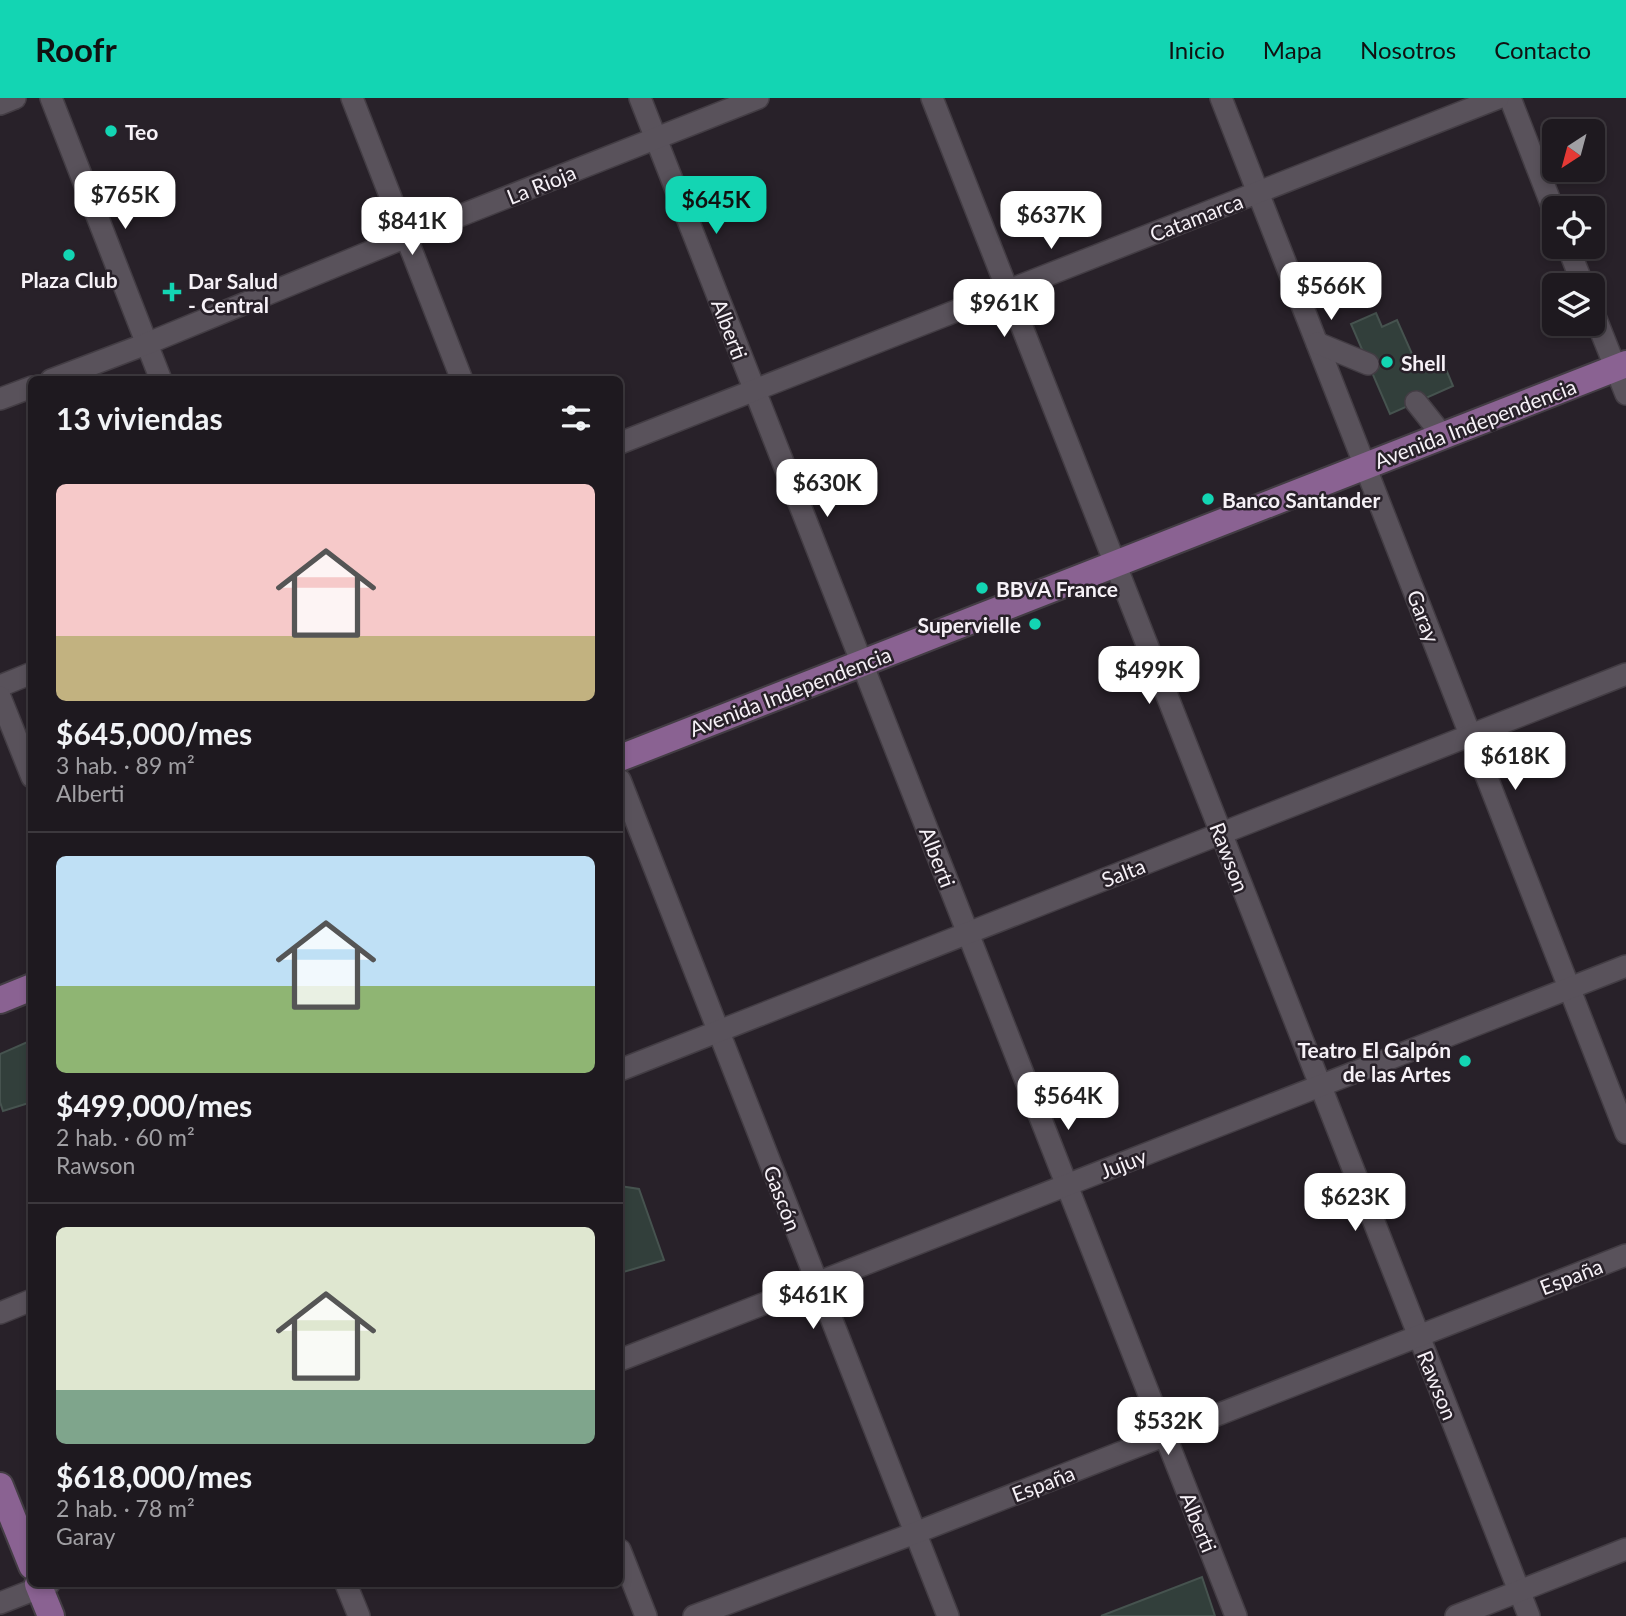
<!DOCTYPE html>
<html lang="es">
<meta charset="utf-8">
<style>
:root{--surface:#1e191f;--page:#2b262c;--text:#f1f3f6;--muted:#a1a0a4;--line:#3c383d;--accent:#13d5b3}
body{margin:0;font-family:Lato,sans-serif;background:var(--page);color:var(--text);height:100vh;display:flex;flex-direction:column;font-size:26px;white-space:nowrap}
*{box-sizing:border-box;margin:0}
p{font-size:23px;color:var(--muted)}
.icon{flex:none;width:38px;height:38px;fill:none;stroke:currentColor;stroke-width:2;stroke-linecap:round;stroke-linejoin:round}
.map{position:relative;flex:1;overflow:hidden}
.drawer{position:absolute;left:28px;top:278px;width:595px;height:1211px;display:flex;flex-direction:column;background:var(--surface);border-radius:10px;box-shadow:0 4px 10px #0003,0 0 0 2px var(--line)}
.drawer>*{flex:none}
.needle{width:46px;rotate:216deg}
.tools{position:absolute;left:1542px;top:21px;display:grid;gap:14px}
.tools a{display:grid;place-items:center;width:63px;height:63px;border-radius:10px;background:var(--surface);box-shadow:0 4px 10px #0003,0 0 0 2px var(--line);font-size:35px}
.price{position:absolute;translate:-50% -60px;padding:0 16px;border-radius:14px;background:#fff;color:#222;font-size:23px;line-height:46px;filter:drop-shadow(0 2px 4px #0008)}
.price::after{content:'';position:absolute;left:50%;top:42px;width:21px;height:16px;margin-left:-10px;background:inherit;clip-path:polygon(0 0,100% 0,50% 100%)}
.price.current{background:var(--accent);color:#111}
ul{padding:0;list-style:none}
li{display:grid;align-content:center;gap:14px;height:371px;padding:0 28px}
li+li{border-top:2px solid var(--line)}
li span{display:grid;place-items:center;height:217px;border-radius:10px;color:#555}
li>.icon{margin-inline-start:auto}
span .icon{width:126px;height:126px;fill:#fffc;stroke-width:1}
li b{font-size:30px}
h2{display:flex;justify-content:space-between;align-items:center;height:84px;padding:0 28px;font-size:30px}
header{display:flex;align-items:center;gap:42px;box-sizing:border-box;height:98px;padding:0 35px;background:var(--accent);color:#111}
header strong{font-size:33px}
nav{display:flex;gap:38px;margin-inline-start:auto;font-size:24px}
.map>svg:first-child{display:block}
.building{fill:#323f3b;stroke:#46534f;stroke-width:2}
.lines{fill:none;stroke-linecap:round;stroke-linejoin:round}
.minor-casing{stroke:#433d44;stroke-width:24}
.major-casing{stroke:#433d44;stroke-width:30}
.minor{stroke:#59525b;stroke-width:21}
.major{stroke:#8a6292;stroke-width:26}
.poi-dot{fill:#13d5b3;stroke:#282129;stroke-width:2.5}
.labels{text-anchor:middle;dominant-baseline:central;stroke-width:5;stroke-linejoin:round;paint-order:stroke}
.poi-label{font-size:21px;font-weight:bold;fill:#f6f1f7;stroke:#282129;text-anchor:start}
.street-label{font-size:21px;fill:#f6f1f7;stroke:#282129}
</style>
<header>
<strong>Roofr</strong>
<nav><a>Inicio</a><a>Mapa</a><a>Nosotros</a><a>Contacto</a></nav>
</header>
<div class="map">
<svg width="1626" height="1518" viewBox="0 0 1626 1518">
<rect width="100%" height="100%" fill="#282129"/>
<!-- building -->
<g class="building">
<polygon points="1376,215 1382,229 1397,222 1420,274 1443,264 1453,288 1390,316 1351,226"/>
<polygon points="32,942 32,1004 3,1013 0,1004 0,956"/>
<polygon points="620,1088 639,1091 664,1162 620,1175"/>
<polygon points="1202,1479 1215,1518 1101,1518"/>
</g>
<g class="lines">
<defs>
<g id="minor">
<polyline points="51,0 161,282"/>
<polyline points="352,0 462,282"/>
<polyline points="640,0 1236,1518"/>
<polyline points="932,0 1529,1518"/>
<polyline points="1221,0 1626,1035"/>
<polyline points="1510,0 1554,113"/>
<polyline points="0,6 15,0"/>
<polyline points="1568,149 1583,187"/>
<polyline points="1592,211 1626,296"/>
<polyline points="1317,245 1368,266"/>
<polyline points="51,282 146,246 406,139 758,0"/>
<polyline points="0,301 32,289"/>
<polyline points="1416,304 1443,338"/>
<polyline points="620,345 1498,0"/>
<polyline points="0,588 32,575"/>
<polyline points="0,599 32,679"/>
<polyline points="620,682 948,1518"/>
<polyline points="620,972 1626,576"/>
<polyline points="0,1215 32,1202"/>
<polyline points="620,1262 1626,868"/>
<polyline points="620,1452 646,1518"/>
<polyline points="346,1486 359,1518"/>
<polyline points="0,1505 49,1486"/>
<polyline points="694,1518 915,1435 1626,1157"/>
<polyline points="1456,1518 1626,1451"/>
</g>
<g id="major">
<polyline points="620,660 1626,266"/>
<polyline points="0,902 32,889"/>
<polyline points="0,1388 32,1468"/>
<polyline points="38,1486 51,1518"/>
</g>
</defs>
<!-- minor casing -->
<use href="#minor" class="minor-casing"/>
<!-- major casing -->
<use href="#major" class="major-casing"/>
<!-- minor -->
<use href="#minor" class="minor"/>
<!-- major -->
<use href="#major" class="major"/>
</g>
<!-- markers -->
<g class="poi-dot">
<circle cx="111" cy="33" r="7"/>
<circle cx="69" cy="157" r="7"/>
<path d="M168.5 183.5h7v7h7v7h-7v7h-7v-7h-7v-7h7z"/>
<circle cx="1387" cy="264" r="7"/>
<circle cx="1208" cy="401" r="7"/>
<circle cx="982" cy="490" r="7"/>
<circle cx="1035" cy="526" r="7"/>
<circle cx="1465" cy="963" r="7"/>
</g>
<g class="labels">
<!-- poi labels -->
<g class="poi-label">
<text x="125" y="33">Teo</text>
<text x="69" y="181" text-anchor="middle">Plaza Club</text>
<text x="188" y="182">Dar Salud<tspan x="188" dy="24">- Central</tspan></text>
<text x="1401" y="264">Shell</text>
<text x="1222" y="401">Banco Santander</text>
<text x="996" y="490">BBVA France</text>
<text x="1021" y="526" text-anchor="end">Supervielle</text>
<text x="1451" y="951" text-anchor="end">Teatro El Galpón<tspan x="1451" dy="24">de las Artes</tspan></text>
</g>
<!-- street labels -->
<g class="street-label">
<text transform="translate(541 86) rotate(-22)">La Rioja</text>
<text transform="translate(1196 119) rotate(-21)">Catamarca</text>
<text transform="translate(730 231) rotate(69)">Alberti</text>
<text transform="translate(1475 325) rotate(-21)">Avenida Independencia</text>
<text transform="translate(1424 518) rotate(69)">Garay</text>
<text transform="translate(790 593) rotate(-21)">Avenida Independencia</text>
<text transform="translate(938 759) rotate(69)">Alberti</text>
<text transform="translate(1230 759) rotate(69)">Rawson</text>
<text transform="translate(1123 774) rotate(-21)">Salta</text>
<text transform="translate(1123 1065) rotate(-21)">Jujuy</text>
<text transform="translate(783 1100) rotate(69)">Gascón</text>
<text transform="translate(1571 1178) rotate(-21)">España</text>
<text transform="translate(1438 1287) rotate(68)">Rawson</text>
<text transform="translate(1043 1385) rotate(-21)">España</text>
<text transform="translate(1199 1424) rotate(68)">Alberti</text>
</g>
</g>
</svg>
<div class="tools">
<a><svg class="needle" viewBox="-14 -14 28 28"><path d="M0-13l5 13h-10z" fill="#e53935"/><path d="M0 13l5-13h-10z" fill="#a1a0a4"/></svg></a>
<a><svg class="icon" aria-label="locate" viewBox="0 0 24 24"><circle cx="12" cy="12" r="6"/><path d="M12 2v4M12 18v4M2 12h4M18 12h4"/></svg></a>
<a><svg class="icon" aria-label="layers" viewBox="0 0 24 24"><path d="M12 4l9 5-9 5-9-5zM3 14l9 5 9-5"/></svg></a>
</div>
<b class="price" style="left:125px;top:133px">$765K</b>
<b class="price current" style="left:716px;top:138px">$645K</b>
<b class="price" style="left:1051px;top:153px">$637K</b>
<b class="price" style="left:412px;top:159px">$841K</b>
<b class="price" style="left:1331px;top:224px">$566K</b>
<b class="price" style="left:1004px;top:241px">$961K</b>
<b class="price" style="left:827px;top:421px">$630K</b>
<b class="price" style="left:1149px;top:608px">$499K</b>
<b class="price" style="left:1515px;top:694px">$618K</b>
<b class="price" style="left:1068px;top:1034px">$564K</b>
<b class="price" style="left:1355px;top:1135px">$623K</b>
<b class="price" style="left:813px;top:1233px">$461K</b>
<b class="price" style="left:1168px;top:1359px">$532K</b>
<section class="drawer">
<h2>13 viviendas<svg class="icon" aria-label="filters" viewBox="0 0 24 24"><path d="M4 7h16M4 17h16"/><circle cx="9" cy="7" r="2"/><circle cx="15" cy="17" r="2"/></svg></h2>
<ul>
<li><span style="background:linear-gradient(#f6c9c9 70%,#c2b280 0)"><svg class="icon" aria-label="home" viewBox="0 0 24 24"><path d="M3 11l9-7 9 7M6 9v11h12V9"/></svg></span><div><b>$645,000/mes</b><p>3 hab. · 89 m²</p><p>Alberti</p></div></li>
<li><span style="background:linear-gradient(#bfe0f5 60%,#8fb573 0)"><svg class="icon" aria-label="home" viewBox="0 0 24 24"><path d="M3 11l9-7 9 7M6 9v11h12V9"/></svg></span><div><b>$499,000/mes</b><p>2 hab. · 60 m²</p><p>Rawson</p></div></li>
<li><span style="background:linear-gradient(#dfe7d0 75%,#7fa58c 0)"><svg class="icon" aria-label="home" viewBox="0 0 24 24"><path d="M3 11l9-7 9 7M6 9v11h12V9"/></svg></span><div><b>$618,000/mes</b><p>2 hab. · 78 m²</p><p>Garay</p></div></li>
</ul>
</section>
</div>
